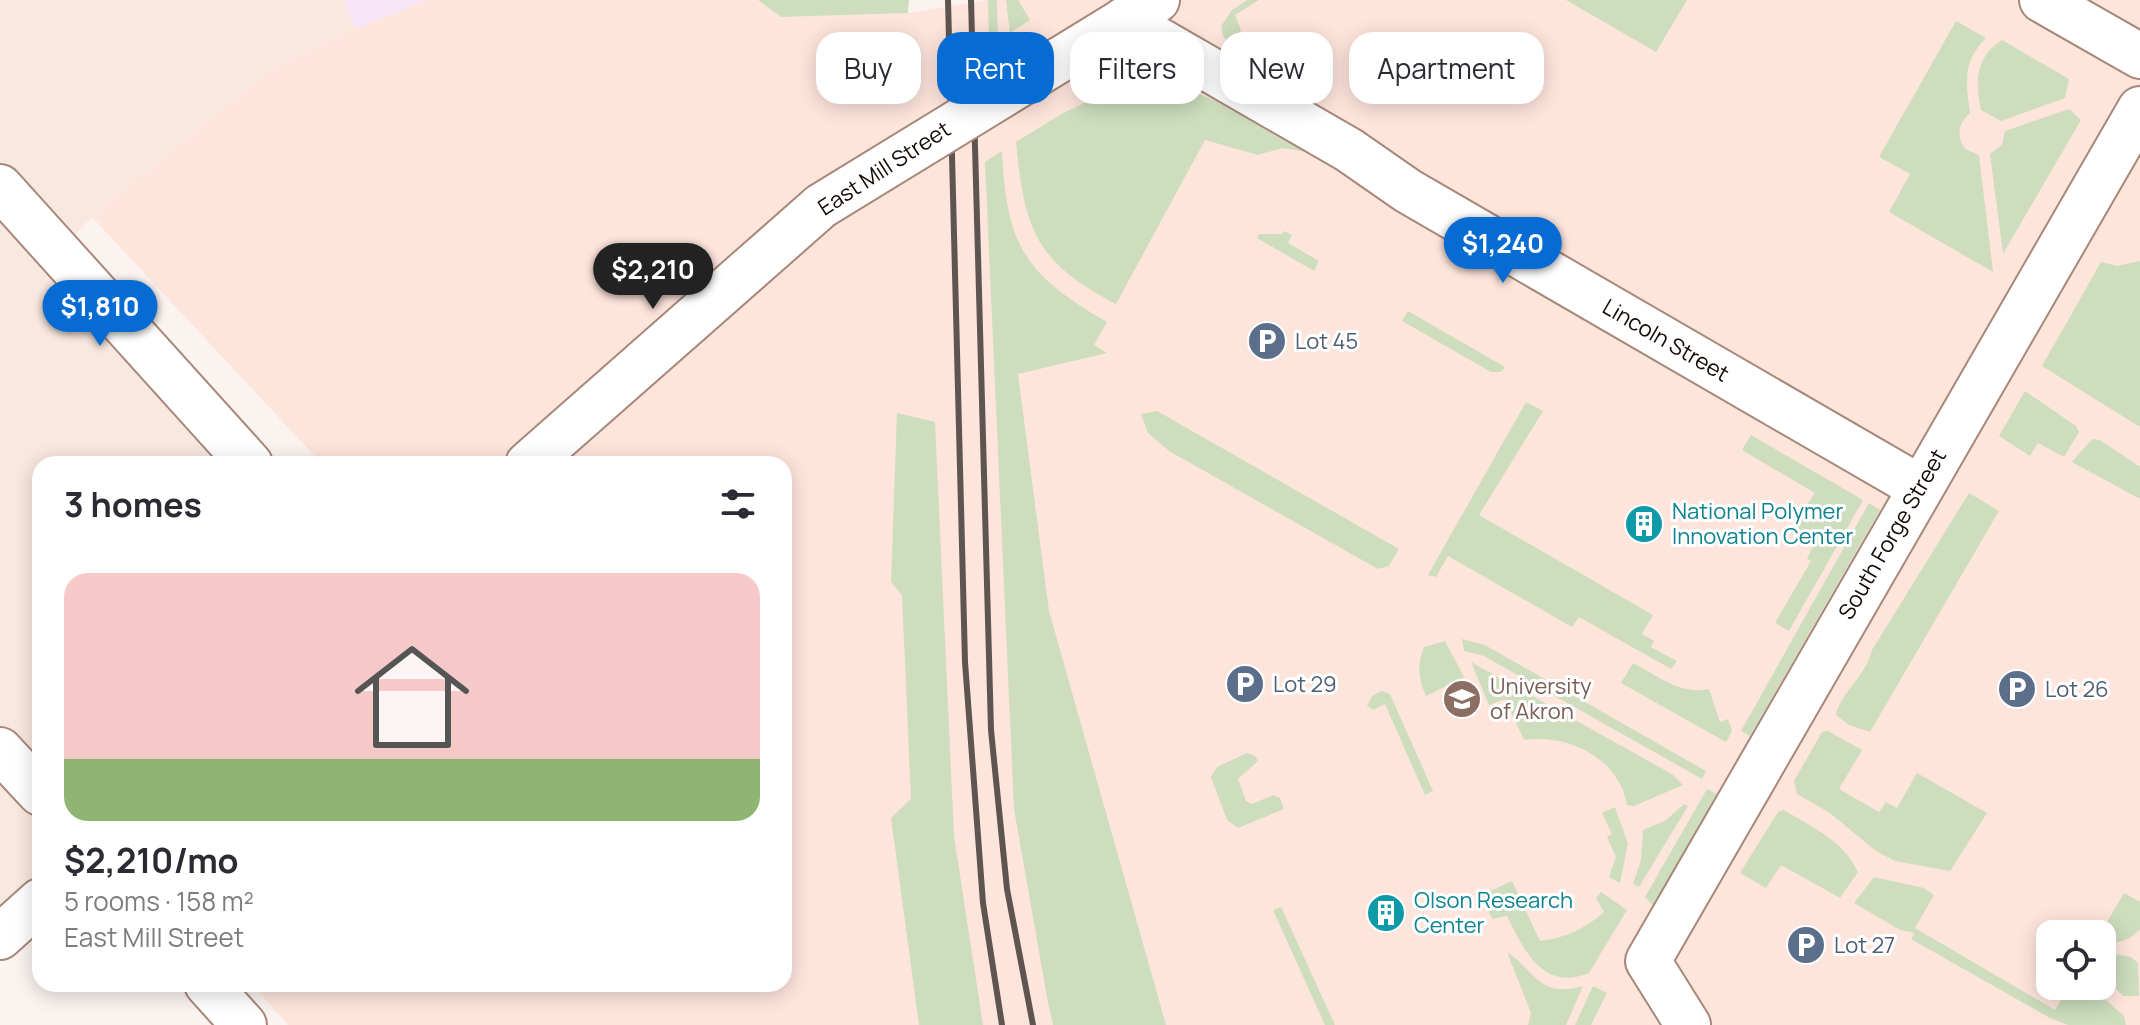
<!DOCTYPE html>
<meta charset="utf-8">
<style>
:root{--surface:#fff;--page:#f2f2f3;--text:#2b2b33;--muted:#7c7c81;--accent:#066bd3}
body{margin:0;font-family:Manrope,sans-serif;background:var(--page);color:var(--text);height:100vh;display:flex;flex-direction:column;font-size:30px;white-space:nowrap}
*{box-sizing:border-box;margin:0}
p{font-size:26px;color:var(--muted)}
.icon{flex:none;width:44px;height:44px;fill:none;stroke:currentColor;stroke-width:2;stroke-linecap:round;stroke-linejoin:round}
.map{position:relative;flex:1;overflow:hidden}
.details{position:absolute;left:32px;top:456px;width:760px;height:536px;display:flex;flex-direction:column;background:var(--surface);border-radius:24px;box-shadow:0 4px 20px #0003}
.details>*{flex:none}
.guide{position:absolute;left:816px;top:32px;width:760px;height:72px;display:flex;gap:16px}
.fabs{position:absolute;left:2036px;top:920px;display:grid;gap:16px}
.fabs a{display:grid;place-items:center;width:80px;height:80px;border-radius:16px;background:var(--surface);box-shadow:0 4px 20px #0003;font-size:40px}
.price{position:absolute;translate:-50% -68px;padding:0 18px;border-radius:28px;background:var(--accent);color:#fff;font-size:26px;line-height:52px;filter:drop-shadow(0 2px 4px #0008)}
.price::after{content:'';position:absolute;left:50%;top:48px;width:24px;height:18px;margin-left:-12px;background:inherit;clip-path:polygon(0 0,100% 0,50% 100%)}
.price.selected{background:#222;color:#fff}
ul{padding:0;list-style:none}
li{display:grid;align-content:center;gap:16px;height:424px;padding:0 32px}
li span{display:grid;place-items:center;height:248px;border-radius:24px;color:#555}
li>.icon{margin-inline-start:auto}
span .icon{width:144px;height:144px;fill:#fffc;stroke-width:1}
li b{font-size:34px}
h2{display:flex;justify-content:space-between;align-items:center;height:96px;padding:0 32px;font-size:34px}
.chip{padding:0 28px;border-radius:24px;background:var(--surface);box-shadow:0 4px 20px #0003;font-size:28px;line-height:72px}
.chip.selected{background:var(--accent);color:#fff}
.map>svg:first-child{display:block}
.built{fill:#f9e8e0}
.education{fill:#fee5dc;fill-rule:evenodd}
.medical{fill:#f7e4f5}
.green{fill:#cdddbd}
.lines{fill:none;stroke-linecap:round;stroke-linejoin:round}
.minor-casing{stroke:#a78879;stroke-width:48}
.major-casing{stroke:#a78879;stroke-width:48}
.minor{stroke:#fff;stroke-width:44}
.major{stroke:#fff;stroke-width:44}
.rail{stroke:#5e5551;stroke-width:6}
.minor-bridge-casing{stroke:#a78879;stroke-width:48;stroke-linecap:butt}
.minor-bridge{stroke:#fff;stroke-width:44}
.labels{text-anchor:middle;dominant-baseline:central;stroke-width:6;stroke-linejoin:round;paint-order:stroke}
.street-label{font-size:22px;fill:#130804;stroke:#fff}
.service-label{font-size:22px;fill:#4e5e75;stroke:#fff;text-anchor:start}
.culture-label{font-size:22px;fill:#0d838f;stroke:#fff;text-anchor:start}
.education-label{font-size:22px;fill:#785e54;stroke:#fff;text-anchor:start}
</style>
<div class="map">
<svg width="2140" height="1025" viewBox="0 0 2140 1025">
<rect width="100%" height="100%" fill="#faf3f0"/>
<!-- built -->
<g class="built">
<polygon points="0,0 343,0 355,29 273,68 92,217 67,243 0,169"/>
<polygon points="0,192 244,464 40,464 40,782 0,738"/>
<polygon points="0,750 40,793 40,901 0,937"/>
</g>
<!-- education -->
<path class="education" d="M 428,0 L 758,0 L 781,17 L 908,13 L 988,0 L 2140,0 L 2140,1025 L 288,1025 L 252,984 L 784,984 L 784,464 L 322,464 L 92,217 L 273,68 L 355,29 ZM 2050,934 L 2102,934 L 2102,986 L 2050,986 Z"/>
<!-- medical -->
<polygon class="medical" points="343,0 428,0 355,29"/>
<!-- green -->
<g class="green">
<polygon points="758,0 909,0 908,13 781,17"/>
<polygon points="988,0 997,0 998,41 989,47"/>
<polygon points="1006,0 1018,0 1030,20 1010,33"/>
<polygon points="1247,0 1259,0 1235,15 1241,30 1231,47 1223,36 1221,26 1232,10"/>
<polygon points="1566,0 1687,0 1656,52"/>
<path d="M 1956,21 L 1986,38 C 1962,62 1966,82 1970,113 C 1958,124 1956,136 1965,149 L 1979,155 L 1993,272 L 1889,212 L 1910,174 L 1879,157 Z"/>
<path d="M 2002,40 L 2069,79 L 2065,98 L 2001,121 L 1981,110 C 1975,82 1975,57 2002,40 Z"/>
<path d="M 1147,74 L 1219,102 L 1307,152 L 1282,148 L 1258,155 L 1205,140 L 1116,304 C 1036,263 1024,229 1016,142 L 1063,113 Z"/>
<polygon points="2069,109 2081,120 2003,254 1990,154 2002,145 2005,131"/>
<path d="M 1002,151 C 1007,246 1024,274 1107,322 L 1094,345 L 1107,353 L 1018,374 L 1049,611 L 1166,1025 L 1053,1025 L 1048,1003 L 1014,809 L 985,162 Z"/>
<polygon points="1284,231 1292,235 1288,243 1319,261 1314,271 1257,238 1259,234 1282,234"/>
<polygon points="2140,261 2140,427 2042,366 2101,262 2117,266"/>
<polygon points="1408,311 1505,367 1501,372 1491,372 1402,321"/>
<polygon points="2025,391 2076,426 2079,432 2064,457 2038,443 2030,456 1999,436"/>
<polygon points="1526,402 1543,411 1479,515 1653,615 1642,634 1654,641 1651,647 1677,661 1671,669 1579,617 1572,627 1448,556 1436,577 1428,575"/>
<polygon points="1157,411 1399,549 1389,566 1378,569 1169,451 1148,433 1141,414"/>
<polygon points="897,413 935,422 954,836 983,1025 919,1025 891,818 911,799 902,595 891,582"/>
<polygon points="1751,435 1863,500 1789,631 1775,623 1811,561 1807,559 1813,546 1788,532 1815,493 1742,450"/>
<polygon points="2092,439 2100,440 2140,467 2140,499 2072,462"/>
<path d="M 1969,493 L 1999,511 L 1870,732 L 1849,725 L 1836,715 C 1842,690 1865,678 1872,650 Z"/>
<polygon points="1869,503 1880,510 1750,736 1741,731"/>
<polygon points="1462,639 1485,645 1706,771 1702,779 1484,656 1464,651"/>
<path d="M 1445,641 L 1464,677 L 1426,696 C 1418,678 1417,665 1424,647 Z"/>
<path d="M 1471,662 L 1672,774 L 1683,785 L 1634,806 L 1627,805 C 1620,760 1570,733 1524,740 L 1505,699 L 1489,705 Z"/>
<path d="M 1633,663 C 1658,676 1680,695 1709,689 L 1720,722 L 1728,719 L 1732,731 L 1726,742 L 1621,683 Z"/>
<polygon points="1382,691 1390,694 1433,791 1425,795 1385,704 1373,710 1367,706 1372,696"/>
<polygon points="1828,731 1862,750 1839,789 1879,812 1886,802 1897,808 1917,773 1987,813 1950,871 1895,861 1876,851 1830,813 1797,794 1794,781 1822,732"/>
<polygon points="1247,753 1255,756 1258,761 1238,779 1246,801 1252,804 1273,795 1280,798 1284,809 1238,828 1227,820 1211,777 1217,767"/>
<polygon points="1707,789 1717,794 1654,907 1645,897"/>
<polygon points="1684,804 1688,806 1639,887 1633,884 1641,860 1643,830 1665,821"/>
<polygon points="1615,807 1628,844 1620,883 1609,877 1616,857 1607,837 1612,834 1602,813"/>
<path d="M 1784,810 C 1812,827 1844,841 1858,872 L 1840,898 L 1781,865 L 1766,888 L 1740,873 L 1778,812 Z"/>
<polygon points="1874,877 1924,888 1934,895 1915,928 2055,1010 2069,986 2090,986 2124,1016 2126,1025 2068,1025 2050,1018 1911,939 1915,933 1900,930 1854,903"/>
<path d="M 1512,881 L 1540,941 C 1565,938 1585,929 1604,912 L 1596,898 L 1601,892 L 1627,910 L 1589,973 C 1543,992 1524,950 1507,916 L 1492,919 L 1481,895 Z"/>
<path d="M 2124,893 L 2140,902 L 2140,929 C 2128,943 2112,947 2100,934 Z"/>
<polygon points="1281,907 1335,1025 1325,1025 1273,910"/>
<path d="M 1507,952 C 1535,970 1538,999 1583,986 L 1566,1025 L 1528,1025 L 1531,1013 Z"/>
<polygon points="2102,952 2131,957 2138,963 2139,996 2123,996 2102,974"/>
<polygon points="1593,986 1607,993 1591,1025 1575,1025"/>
</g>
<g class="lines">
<defs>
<g id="minor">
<polyline points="2042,0 2140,56"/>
<polyline points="1124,20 1349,150 1408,191 1919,487"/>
<polyline points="1061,59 1157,0"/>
<polyline points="0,187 250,464"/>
<polyline points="528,464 821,206"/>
<polyline points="0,937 40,901"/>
<polyline points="1688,1025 1648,961 2140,109"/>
</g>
<g id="major">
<polyline points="0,750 40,793"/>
<polyline points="207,984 244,1025"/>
</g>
</defs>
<!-- minor casing -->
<use href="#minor" class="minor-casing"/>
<!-- major casing -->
<use href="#major" class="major-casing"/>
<!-- minor -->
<use href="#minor" class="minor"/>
<!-- major -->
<use href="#major" class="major"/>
<!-- rail -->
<g class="rail">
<polyline points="948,0 965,662 983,903 1002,1025"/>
<polyline points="971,0 991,730 1007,889 1033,1025"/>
</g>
<defs>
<polyline id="minor-bridge" points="821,206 1061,59"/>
</defs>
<!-- minor-bridge casing -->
<use href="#minor-bridge" class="minor-bridge-casing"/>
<!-- minor-bridge -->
<use href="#minor-bridge" class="minor-bridge"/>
</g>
<!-- icons -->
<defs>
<symbol id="parking-disc" viewBox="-11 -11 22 22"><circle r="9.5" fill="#5c6f8a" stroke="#fff"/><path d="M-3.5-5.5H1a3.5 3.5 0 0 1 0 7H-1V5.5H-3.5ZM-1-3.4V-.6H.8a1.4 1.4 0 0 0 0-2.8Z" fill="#fff"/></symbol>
<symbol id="building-disc" viewBox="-11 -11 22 22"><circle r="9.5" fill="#0f9aa8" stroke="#fff"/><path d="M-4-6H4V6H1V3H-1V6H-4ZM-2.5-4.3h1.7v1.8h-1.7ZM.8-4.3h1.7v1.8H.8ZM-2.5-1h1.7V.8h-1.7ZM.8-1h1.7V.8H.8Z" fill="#fff"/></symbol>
<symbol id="university-disc" viewBox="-11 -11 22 22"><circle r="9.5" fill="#8d6e63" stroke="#fff"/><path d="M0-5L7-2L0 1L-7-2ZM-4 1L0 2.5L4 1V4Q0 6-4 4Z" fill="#fff"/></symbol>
</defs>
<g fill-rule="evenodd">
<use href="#parking-disc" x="1245" y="319" width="44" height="44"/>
<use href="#building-disc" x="1622" y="502" width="44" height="44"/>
<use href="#parking-disc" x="1223" y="662" width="44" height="44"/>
<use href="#parking-disc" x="1995" y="667" width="44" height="44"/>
<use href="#university-disc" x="1440" y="677" width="44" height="44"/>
<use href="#building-disc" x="1364" y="891" width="44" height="44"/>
<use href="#parking-disc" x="1784" y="923" width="44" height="44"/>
</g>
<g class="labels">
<!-- street labels -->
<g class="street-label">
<text transform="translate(884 168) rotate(-33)">East Mill Street</text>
<text transform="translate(1666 340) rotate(30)">Lincoln Street</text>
<text transform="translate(1892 534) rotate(-60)">South Forge Street</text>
</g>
<!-- service labels -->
<g class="service-label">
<text x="1295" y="341">Lot 45</text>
<text x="1273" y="684">Lot 29</text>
<text x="2045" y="689">Lot 26</text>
<text x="1834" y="945">Lot 27</text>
</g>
<!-- culture labels -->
<g class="culture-label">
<text x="1672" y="511">National Polymer<tspan x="1672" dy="25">Innovation Center</tspan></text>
<text x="1414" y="900">Olson Research<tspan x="1414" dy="25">Center</tspan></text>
</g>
<!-- education labels -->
<g class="education-label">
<text x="1490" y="686">University<tspan x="1490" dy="25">of Akron</tspan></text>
</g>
</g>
</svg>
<div class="fabs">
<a><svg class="icon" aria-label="locate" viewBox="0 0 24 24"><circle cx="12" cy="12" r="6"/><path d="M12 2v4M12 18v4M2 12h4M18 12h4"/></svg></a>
</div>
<b class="price" style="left:1503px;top:285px">$1,240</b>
<b class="price selected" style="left:653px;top:311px">$2,210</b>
<b class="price" style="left:100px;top:348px">$1,810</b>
<div class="guide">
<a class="chip">Buy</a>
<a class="chip selected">Rent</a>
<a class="chip">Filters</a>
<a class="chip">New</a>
<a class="chip">Apartment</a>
</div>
<section class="details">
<h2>3 homes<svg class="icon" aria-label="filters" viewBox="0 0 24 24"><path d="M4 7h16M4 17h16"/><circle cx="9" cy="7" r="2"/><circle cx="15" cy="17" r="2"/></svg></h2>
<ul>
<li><span style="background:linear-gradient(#f6c9c9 75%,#8fb573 0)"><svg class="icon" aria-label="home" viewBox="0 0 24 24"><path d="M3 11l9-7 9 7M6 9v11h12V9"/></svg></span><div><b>$2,210/mo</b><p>5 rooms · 158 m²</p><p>East Mill Street</p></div></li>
</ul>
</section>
</div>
